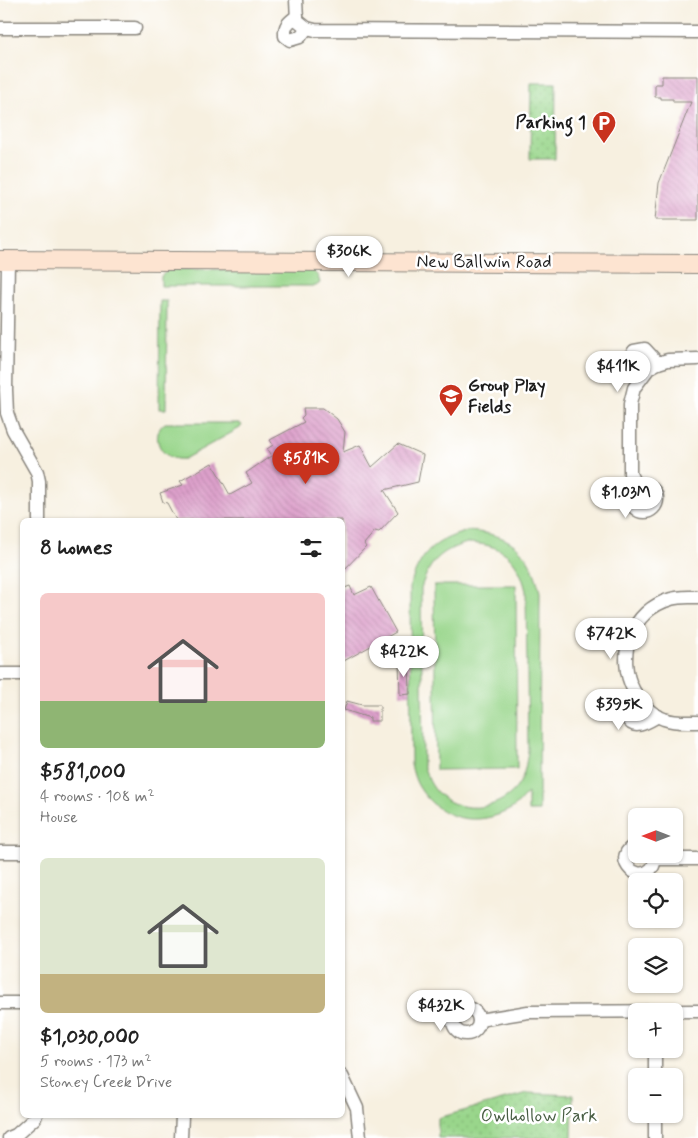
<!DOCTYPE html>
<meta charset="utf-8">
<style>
:root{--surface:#fff;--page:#f6f6f6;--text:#222;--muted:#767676;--accent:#c8321e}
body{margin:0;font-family:Mynerve,sans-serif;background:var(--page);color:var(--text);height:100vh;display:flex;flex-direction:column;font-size:19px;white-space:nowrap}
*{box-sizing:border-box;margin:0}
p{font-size:16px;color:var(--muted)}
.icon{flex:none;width:28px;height:28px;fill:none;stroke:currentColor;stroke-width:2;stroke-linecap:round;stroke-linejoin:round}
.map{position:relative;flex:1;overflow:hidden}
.side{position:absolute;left:20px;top:518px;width:325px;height:600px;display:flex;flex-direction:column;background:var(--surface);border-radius:8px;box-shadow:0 1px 4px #0004}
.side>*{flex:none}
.needle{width:32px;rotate:270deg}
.tools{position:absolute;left:628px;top:808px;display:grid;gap:10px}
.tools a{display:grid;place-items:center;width:55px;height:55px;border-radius:8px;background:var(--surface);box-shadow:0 1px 4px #0004;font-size:25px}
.price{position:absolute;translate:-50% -42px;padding:0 11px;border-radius:18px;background:#fff;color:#222;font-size:16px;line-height:32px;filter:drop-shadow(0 1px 2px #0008)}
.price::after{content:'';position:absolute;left:50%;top:30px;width:15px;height:11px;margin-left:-8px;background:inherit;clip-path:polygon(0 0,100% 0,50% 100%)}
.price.current{background:var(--accent);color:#fff}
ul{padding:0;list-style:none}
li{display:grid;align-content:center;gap:10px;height:265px;padding:0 20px}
li span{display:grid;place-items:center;height:155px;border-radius:8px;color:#555}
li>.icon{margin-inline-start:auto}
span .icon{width:90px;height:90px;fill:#fffc;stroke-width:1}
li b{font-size:21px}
h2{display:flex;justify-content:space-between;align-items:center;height:60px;padding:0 20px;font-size:21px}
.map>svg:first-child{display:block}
.green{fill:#99d68b;stroke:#5a7954;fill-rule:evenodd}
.park{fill:url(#park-dots);stroke:#5a7954}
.building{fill:url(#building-back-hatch)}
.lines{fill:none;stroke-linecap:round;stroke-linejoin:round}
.minor-casing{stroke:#8a867e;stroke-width:15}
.secondary-casing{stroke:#8a867e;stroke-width:20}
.minor{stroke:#fff;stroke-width:12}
.secondary{stroke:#fde4d1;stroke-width:18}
.labels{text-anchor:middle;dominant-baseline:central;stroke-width:5;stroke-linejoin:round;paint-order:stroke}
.poi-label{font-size:18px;font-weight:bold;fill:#1c1c1c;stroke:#fff;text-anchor:end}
.street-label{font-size:18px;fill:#1c1c1c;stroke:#fff}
.park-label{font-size:18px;fill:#485d43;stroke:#fff}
</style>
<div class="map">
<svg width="698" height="1138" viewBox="0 0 698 1138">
<defs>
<pattern id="park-dots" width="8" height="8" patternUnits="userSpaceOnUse" patternTransform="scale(1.25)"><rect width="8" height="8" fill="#99d68b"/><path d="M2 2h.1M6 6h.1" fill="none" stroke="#83b777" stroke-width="1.8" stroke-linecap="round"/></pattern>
<pattern id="building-back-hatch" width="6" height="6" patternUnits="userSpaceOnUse" patternTransform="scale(1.25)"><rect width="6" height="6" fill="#dda0cb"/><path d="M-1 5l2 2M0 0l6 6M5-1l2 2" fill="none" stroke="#bd89ae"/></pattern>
</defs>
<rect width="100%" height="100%" fill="#fff"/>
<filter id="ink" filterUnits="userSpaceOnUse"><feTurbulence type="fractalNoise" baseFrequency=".02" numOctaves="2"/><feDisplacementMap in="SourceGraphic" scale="10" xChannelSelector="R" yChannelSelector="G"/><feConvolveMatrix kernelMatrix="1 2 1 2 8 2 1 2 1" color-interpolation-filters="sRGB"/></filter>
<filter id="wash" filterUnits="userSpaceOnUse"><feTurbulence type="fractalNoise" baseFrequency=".0096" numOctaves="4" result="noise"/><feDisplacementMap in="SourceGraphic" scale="20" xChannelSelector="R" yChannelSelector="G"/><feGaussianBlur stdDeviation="1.12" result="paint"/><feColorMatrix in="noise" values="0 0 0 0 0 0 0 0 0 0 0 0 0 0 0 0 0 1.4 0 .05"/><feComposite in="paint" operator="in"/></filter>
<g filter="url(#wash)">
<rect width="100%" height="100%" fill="#f7f0e0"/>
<!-- green -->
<g class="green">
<polygon points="170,269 312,270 318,276 320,283 316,286 161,286 161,276"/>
<polygon points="160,301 167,301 166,409 159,409"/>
<path d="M 165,423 L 239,423 L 242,425 L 240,428 L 184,459 C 160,462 149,434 165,423 Z"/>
<path d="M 468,531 C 511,534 530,549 540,592 L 539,811 L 528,811 L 528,793 C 522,798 517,806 511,809 C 477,828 439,820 419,787 C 415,781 413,772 411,765 L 410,585 C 422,552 433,541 468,531 ZM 467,543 C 502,544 518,557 526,591 L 528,751 C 526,763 525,774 519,784 C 502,810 463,815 440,795 C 431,787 427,776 423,765 L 421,588 C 430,561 440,551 467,543 Z"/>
<polygon points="434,585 516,585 517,769 436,770"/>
</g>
<!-- park -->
<g class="park">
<polygon points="531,83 556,83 555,159 530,159"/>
<polygon points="527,1093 573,1095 572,1138 438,1138 438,1118"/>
</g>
<g id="blocks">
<!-- building -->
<g class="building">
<polygon points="662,76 698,76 698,220 655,220 659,183 691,102 673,102 673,99 661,99 661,97 655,97 655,84 662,84"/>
<polygon points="303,408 323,408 337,419 345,432 343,452 360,445 372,467 398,444 423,455 418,482 384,490 398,512 379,532 375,531 364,544 366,547 342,572 342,520 176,520 167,503 163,502 160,493 183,485 180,481 212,463 230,495 252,483 246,473 271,456 267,449 273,445 270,440 304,422 301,418 304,415"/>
<polygon points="350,586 354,595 371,587 396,632 342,662 342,589"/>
<polygon points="399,661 409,661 410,694 400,695"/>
<polygon points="347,701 362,705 380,705 380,721 370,721 370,718 344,710"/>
</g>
</g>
</g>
<g filter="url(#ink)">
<use href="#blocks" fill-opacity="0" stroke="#8a867e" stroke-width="1"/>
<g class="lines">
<defs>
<g id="minor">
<polyline points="296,0 297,20 307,28 315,30 698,32"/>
<path d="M 297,16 C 289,22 284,25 285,36 L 290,40 L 300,37 L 307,28"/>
<polyline points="0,28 135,28"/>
<polyline points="8,260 6,390 7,413 13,430 37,472 39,481 39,520"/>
<path d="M 640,379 C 633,370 624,362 634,351 L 645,349 L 658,363"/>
<circle cx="644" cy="499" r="13"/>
<polyline points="637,488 630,474 630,404 634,388 649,368 658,363 668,360 698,359"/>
<path d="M 698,597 C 690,597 679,596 671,599 C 631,610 615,656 634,691 C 641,703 650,714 664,719 C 674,723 687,722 698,722"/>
<polyline points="0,674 22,674"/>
<path d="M 635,693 C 633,698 629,702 627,707 C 625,710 625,715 627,718 C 634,732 649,721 658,716"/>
<path d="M 636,845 C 611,855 635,885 651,869 C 655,865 655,859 654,854"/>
<polyline points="0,852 22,852"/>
<polyline points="655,859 698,859"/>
<polyline points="0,1003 22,1003"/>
<circle cx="466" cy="1021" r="13"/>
<polyline points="479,1020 528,1012 698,1011"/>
<polyline points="655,1049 655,1076"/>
<polyline points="342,1076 357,1108 360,1138"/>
<polyline points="655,1114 655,1138"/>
<polyline points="9,1138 16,1135 35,1118 36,1115"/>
<polyline points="181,1138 182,1115"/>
</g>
<polyline id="secondary" points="0,260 698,264"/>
</defs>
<!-- minor casing -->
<use href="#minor" class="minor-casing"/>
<!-- secondary casing -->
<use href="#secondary" class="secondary-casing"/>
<!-- minor -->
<use href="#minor" class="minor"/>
<!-- secondary -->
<use href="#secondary" class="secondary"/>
</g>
</g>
<!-- icons -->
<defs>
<symbol id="parking-pin" viewBox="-11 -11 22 30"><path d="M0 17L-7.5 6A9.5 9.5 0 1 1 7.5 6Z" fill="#c8321e" stroke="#fff"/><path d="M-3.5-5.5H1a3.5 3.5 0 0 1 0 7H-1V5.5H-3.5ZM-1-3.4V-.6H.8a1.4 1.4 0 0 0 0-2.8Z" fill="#fff"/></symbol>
<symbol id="school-pin" viewBox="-11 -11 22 30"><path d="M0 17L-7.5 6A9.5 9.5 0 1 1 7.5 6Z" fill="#c8321e" stroke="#fff"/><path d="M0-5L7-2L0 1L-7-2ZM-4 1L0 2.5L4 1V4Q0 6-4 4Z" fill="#fff"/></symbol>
</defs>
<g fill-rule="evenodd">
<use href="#parking-pin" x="590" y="109" width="28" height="38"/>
<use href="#school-pin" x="437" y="382" width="28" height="38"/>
</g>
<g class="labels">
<!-- poi labels -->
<g class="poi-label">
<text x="586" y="123">Parking 1</text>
<text x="468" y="386" text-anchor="start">Group Play<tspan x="468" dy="21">Fields</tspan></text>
</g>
<!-- street labels -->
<g class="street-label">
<text x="484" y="262">New Ballwin Road</text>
</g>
<!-- park labels -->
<g class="park-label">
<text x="539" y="1116">Owlhollow Park</text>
</g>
</g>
</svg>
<div class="tools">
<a><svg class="needle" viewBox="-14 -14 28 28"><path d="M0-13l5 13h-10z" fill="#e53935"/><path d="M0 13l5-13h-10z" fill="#767676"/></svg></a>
<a><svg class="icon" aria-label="locate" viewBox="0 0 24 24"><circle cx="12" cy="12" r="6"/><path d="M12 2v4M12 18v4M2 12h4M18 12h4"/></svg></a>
<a><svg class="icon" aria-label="layers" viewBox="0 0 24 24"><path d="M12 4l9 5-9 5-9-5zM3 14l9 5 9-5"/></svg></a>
<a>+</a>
<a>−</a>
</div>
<b class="price" style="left:349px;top:278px">$306K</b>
<b class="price" style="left:618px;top:393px">$411K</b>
<b class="price current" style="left:306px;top:485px">$581K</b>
<b class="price" style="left:626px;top:519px">$1.03M</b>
<b class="price" style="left:611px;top:660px">$742K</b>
<b class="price" style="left:404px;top:678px">$422K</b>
<b class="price" style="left:619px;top:731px">$395K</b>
<b class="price" style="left:441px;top:1032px">$432K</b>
<section class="side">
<h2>8 homes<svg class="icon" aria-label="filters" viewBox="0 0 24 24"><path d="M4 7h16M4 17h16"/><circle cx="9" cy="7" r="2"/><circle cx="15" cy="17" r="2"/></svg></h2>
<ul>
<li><span style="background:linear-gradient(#f6c9c9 70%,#8fb573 0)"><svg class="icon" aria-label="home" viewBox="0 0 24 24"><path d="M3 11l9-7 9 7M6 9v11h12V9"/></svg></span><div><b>$581,000</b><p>4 rooms · 108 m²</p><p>House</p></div></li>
<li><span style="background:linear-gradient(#dfe7d0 75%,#c2b280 0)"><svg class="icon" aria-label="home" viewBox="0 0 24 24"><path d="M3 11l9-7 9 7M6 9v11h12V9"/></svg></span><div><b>$1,030,000</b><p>5 rooms · 173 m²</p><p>Stoney Creek Drive</p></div></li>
</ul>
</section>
</div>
